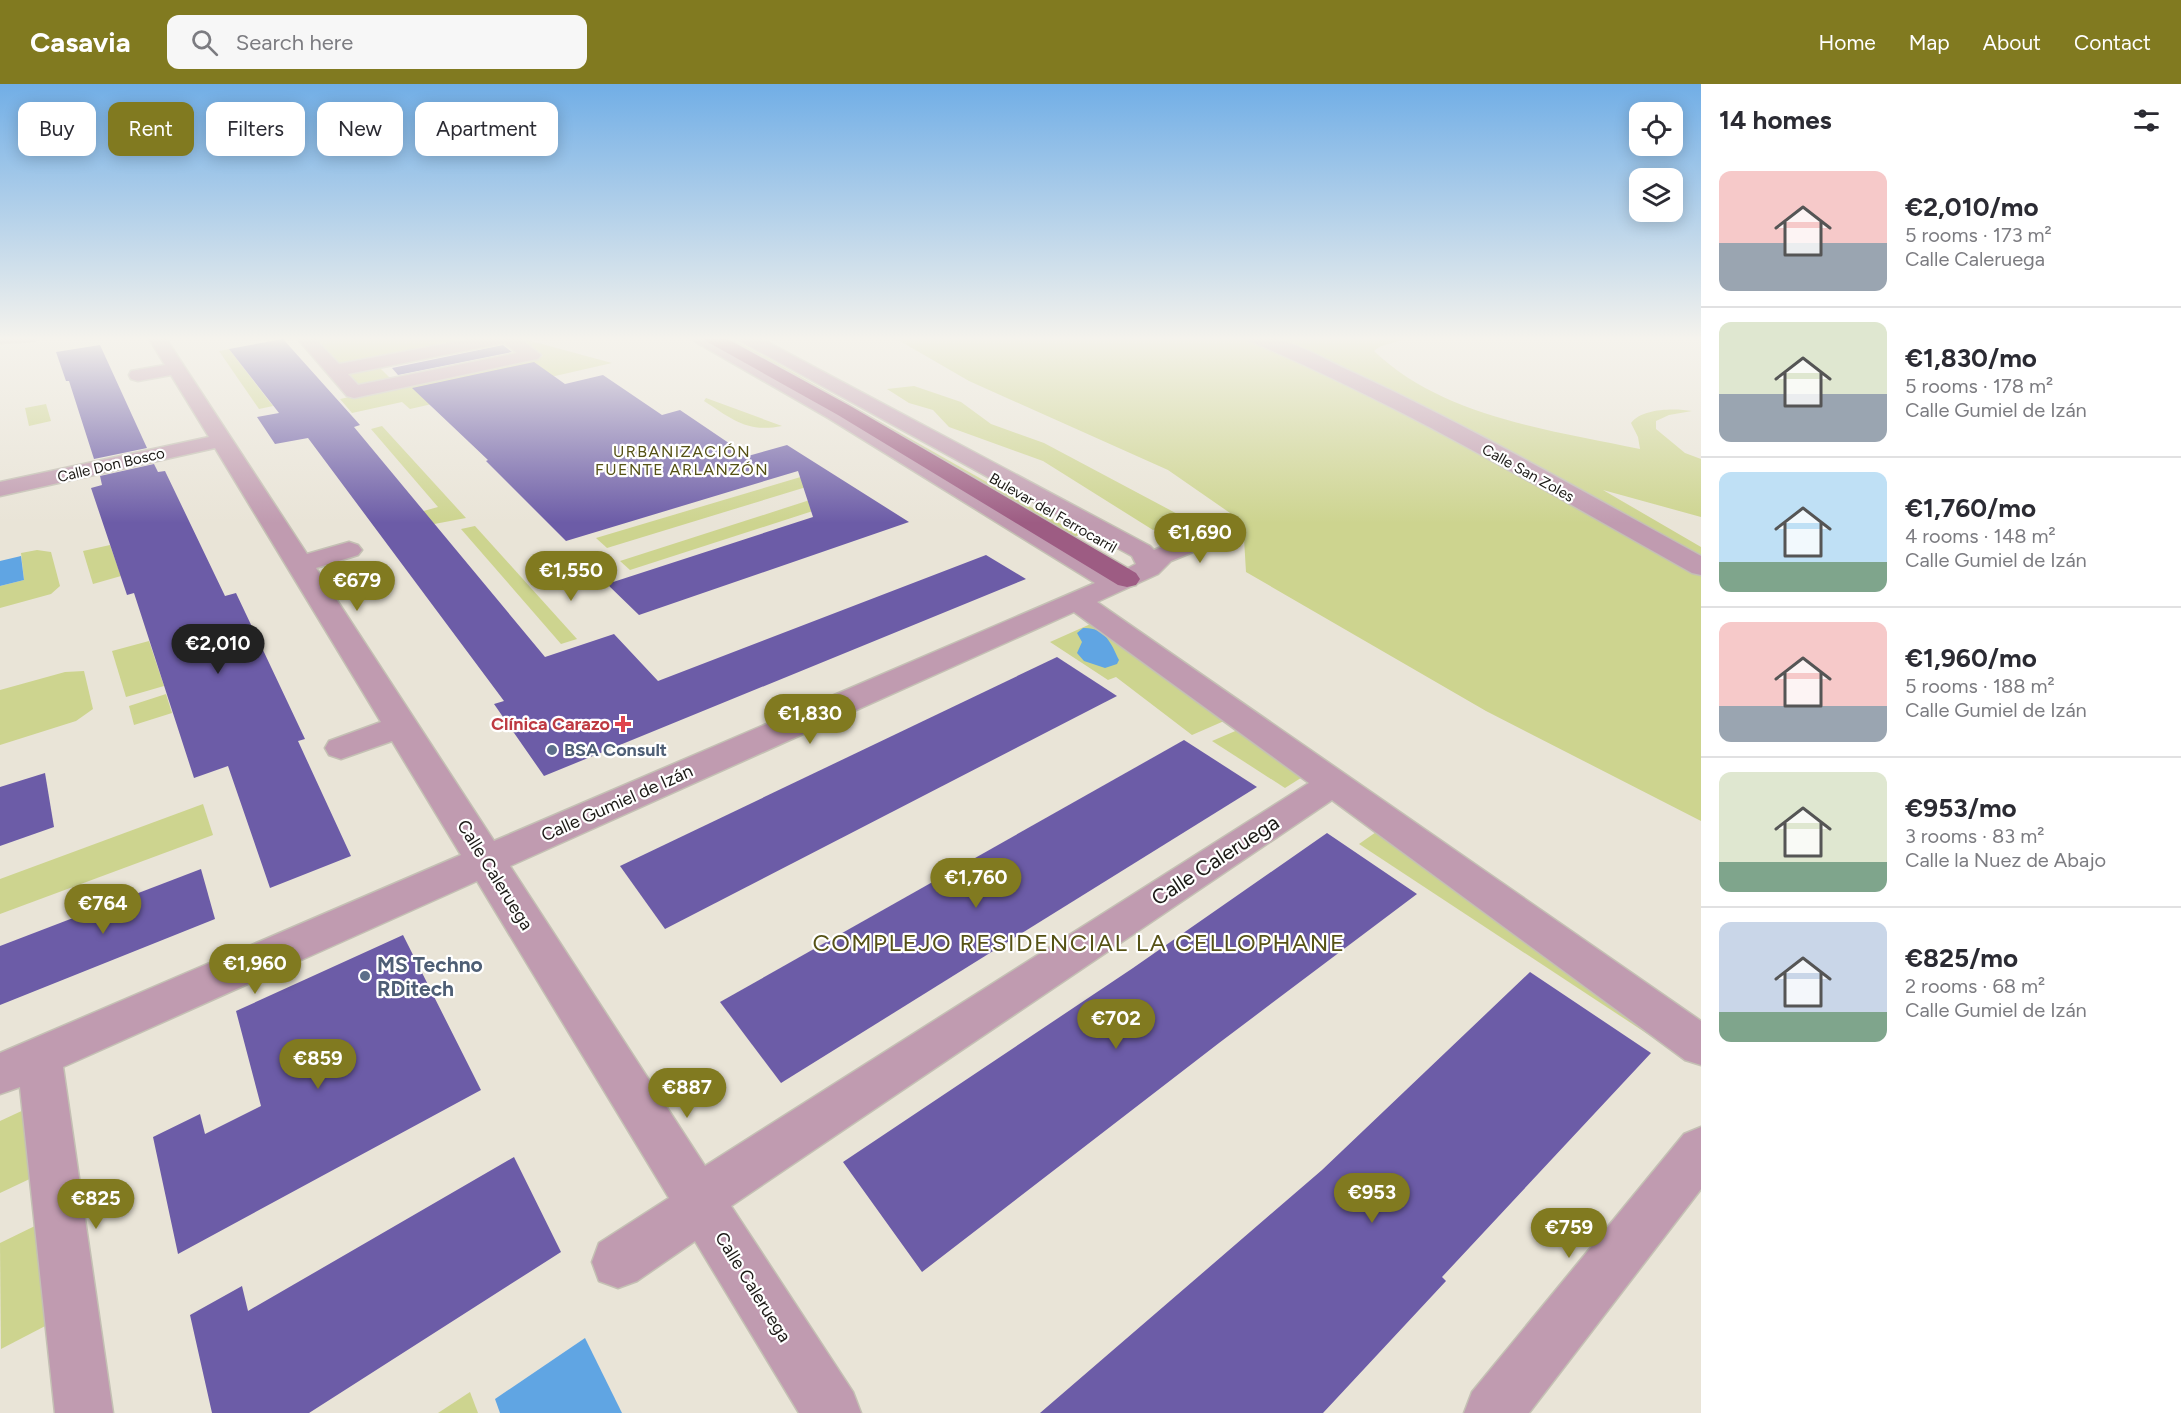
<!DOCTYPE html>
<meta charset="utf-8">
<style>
:root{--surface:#fff;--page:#f7f7f7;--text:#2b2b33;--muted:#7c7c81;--line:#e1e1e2;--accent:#817a20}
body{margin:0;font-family:Figtree,sans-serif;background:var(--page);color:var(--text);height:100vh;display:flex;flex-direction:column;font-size:22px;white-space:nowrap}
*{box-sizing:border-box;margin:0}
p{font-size:20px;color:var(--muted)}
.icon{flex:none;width:33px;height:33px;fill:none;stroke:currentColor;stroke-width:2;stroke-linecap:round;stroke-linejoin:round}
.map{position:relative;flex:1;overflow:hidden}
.drawer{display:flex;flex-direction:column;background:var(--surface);width:480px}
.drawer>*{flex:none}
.guide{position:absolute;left:18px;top:18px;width:570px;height:54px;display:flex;gap:12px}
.controls{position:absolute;left:1629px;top:18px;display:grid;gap:12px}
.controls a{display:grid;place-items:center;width:54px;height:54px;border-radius:12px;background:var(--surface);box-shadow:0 3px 15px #0003;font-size:30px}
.price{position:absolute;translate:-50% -51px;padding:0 14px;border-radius:21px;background:var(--accent);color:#fff;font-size:20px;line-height:39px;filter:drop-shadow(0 2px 3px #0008)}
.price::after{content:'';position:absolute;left:50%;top:36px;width:18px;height:14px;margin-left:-9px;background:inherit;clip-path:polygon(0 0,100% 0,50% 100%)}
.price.on{background:#222;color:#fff}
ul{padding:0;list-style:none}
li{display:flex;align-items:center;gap:18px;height:150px;padding:0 18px}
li+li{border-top:2px solid var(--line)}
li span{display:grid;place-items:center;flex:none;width:168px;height:120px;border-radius:12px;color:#555}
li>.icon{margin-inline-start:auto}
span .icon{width:72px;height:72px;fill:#fffc;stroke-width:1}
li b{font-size:26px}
h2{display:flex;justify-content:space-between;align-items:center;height:72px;padding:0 18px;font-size:26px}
.pill{padding:0 21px;border-radius:12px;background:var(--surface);box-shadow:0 3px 15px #0003;font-size:21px;line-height:54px}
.pill.on{background:var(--accent);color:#fff}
header{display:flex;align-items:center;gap:36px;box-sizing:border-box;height:84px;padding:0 30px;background:var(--accent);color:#fff}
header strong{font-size:28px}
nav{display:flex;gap:33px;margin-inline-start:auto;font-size:21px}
.search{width:420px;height:54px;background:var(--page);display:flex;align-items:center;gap:15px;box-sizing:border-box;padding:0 21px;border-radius:12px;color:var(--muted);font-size:22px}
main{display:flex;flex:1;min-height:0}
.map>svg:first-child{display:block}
.green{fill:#cdd48f}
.water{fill:#60a5e3}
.building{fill:#6c5ca7}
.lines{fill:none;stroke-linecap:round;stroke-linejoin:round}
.minor-casing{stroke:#c4c0b4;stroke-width:3}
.major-casing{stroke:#c4c0b4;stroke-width:3}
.minor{fill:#c09bb0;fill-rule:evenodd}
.major{fill:#9d5c83;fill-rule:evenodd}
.health-dot{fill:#e0444e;stroke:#fff;stroke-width:2}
.service-dot{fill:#5c6f8a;stroke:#fff;stroke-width:2}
.labels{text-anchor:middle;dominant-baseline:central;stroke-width:4.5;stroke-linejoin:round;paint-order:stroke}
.far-street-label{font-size:15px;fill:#1c1a16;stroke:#fff}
.far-neighbourhood-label{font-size:16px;letter-spacing:1.5px;fill:#565215;stroke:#fff}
.health-label{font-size:18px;font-weight:bold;fill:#be3a42;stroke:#fff;text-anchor:end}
.service-label{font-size:18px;font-weight:bold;fill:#4e5e75;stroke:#fff;text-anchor:start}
.street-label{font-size:18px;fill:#1c1a16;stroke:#fff}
.near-street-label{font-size:21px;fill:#1c1a16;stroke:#fff}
.near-service-label{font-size:21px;font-weight:bold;fill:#4e5e75;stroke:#fff;text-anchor:start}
.near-neighbourhood-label{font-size:24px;letter-spacing:1.5px;fill:#565215;stroke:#fff}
</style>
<header>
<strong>Casavia</strong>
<div class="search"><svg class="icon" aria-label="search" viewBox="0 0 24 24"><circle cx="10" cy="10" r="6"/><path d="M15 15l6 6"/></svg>Search here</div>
<nav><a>Home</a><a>Map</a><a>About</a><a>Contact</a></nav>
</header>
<main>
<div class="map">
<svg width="1701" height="1329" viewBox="0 0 1701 1329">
<rect width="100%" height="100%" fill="#e9e4d7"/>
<!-- green -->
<g class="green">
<polygon points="312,253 494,253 341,283"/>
<polygon points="516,253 612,279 410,325 402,318 352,329 340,315 543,272"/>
<polygon points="722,253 728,253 768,274 1080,451 1073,453"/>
<path d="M 893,253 L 1401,253 L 1402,255 C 1393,261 1382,259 1374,267 C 1443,333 1550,346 1640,365 L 1638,353 L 1631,339 C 1642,324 1675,324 1692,327 L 1669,331 L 1656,337 L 1656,345 L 1685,369 L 1701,375 L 1701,433 L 1603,406 L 1701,463 L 1701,737 L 1486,627 L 1246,488 L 1243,438 L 1168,386 L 969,297 Z"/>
<polygon points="229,265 273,322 259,325 219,267"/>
<polygon points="377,281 393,297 358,304 344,287"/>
<polygon points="914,302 961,318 991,340 1044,359 1185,434 1153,446 1043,377 949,343 933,326 909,319 887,305"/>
<path d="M 706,314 L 782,342 C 747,349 732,335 704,317 Z"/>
<polygon points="46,320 51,337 29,342 25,324"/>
<polygon points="382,342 466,434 408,445 373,441 438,423 371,345"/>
<polygon points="814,389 826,397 607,464 596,454"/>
<polygon points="841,406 853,414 630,486 620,477"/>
<polygon points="475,442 577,555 561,560 461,445"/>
<polygon points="110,461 121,492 93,500 83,467"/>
<polygon points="37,466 51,468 60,502 51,510 0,524 0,502 24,496 21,469"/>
<polygon points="1095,538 1231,634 1192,651 1116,593 1108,596 1050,558"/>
<polygon points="149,557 164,602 126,613 112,567"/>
<polygon points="84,587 93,625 76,637 0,661 0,606 65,588"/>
<polygon points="166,610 172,629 134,641 129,622"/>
<polygon points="1240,645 1304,692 1285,704 1212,657"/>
<polygon points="203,720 213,751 0,830 0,795"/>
<polygon points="1379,746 1678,970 1359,760"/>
<polygon points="28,1024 36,1092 0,1109 0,1037"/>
<polygon points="41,1139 51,1239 1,1265 0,1159"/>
<polygon points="470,1308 478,1329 438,1329"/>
</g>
<!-- water -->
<g class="water">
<polygon points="21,472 24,496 0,502 0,477"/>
<path d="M 1083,544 C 1105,543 1111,559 1119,576 L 1117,580 L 1105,584 L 1084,577 L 1077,569 L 1082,558 L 1077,549 Z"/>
<polygon points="585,1254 622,1329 500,1329 495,1315"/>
</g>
<!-- building -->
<g class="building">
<polygon points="283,255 360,341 354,343 545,573 614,550 658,597 986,471 1026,495 544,692 494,620 504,617 308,354 275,360 257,333 279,329 229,265"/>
<polygon points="100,261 147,364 94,375 69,297 66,297 56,268"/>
<polygon points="503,261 512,268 398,291 392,284"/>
<polygon points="534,278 565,300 603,291 662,331 680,326 748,372 787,361 909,438 639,531 607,500 813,433 798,387 566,457 486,377 488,376 412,304"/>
<polygon points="154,380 158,388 165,387 225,512 236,509 305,655 298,657 351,772 270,804 228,682 194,694 134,509 127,511 91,404 102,401 100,392"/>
<polygon points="1057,573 1117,612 665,845 620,782"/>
<polygon points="1184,656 1257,703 781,999 720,918"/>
<polygon points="45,689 54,743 0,762 0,703"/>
<polygon points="1327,749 1417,810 1219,959 922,1188 843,1078 1133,884"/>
<polygon points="201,785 215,835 0,921 0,862"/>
<polygon points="403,851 481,1006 178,1170 153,1053 200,1030 205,1050 261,1022 236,927"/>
<polygon points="1530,888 1651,969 1442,1193 1446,1197 1323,1329 1040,1329 1322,1086"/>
<polygon points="514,1073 561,1168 309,1329 212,1329 190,1231 242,1202 248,1227"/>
</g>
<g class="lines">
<defs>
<g id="minor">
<polygon points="0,253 37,253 34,257 0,259"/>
<path d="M 148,253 L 165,253 L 307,470 L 349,458 L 358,461 L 362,466 L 358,471 L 316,484 L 494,757 L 1095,499 L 828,334 L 694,257 L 692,253 L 712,253 L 842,326 L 1117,490 L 1136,480 L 1132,472 L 740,257 L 737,253 L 758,253 L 1150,462 L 1154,466 L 1221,439 L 1230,437 L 1239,439 L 1242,444 L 1239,449 L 1171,477 L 1158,490 L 1097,518 L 1701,937 L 1701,981 L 1685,976 L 1332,716 L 731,1122 L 853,1308 L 861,1329 L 799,1329 L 695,1157 L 637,1197 L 618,1204 L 599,1197 L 592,1178 L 599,1159 L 669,1114 L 477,797 L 63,983 L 113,1329 L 55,1329 L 20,1003 L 0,1010 L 0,969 L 461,771 L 392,657 L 341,675 L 329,671 L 325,664 L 329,657 L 381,638 L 215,364 L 0,412 L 0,398 L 209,353 L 171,291 L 138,297 L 131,295 L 129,291 L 131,287 L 165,281 ZM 1074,528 L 1309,699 L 705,1082 L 510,782 Z"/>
<path d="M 296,253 L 313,253 L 339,280 L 482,253 L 518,253 L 541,271 L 538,275 L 532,276 L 354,314 L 347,312 ZM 504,259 L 517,269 L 358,301 L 348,290 Z"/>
<path d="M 1247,253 C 1282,249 1319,273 1350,287 C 1470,342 1585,409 1701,472 L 1701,491 L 1692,489 C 1546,407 1403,322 1250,257 Z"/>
<polygon points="1701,1043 1701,1105 1529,1329 1464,1329 1472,1308 1684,1050"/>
</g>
<polygon id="major" points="703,253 724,253 852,323 1136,489 1140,495 1136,501 1127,503 1118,501 838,331 706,257"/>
</defs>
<!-- minor casing -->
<use href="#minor" class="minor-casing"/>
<!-- major casing -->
<use href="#major" class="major-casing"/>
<!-- minor -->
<use href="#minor" class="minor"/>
<!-- major -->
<use href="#major" class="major"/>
</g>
<!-- sky -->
<linearGradient id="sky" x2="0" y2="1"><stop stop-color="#71aee6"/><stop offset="0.58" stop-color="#f5f3ed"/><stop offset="1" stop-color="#f5f3ed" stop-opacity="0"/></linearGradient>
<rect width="1701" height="439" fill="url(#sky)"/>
<!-- markers -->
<path class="health-dot" d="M620 631h6v6h6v6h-6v6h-6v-6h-6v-6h6z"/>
<g class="service-dot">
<circle cx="552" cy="666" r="6"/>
<circle cx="365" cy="892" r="6"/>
</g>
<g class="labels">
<!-- far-street labels -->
<g class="far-street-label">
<text transform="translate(111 381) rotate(-13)">Calle Don Bosco</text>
<text transform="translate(1528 389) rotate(29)">Calle San Zoles</text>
<text transform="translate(1053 429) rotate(30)">Bulevar del Ferrocarril</text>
</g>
<!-- far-neighbourhood labels -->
<g class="far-neighbourhood-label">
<text x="682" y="367">URBANIZACIÓN<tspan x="682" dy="18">FUENTE ARLANZÓN</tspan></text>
</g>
<!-- health labels -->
<g class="health-label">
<text x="610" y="640">Clínica Carazo</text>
</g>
<!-- service labels -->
<g class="service-label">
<text x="564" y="666">BSA Consult</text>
</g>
<!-- street labels -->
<g class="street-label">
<text transform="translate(617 719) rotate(-24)">Calle Gumiel de Izán</text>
<text transform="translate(495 791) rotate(58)">Calle Caleruega</text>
<text transform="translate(753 1203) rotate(58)">Calle Caleruega</text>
</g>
<!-- near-street labels -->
<g class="near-street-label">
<text transform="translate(1215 776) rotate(-33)">Calle Caleruega</text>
</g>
<!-- near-service labels -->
<g class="near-service-label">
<text x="377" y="880">MS Techno<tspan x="377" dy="24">RDitech</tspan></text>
</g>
<!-- near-neighbourhood labels -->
<g class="near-neighbourhood-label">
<text x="1079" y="858">COMPLEJO RESIDENCIAL LA CELLOPHANE</text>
</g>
</g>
</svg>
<div class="controls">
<a><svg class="icon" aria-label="locate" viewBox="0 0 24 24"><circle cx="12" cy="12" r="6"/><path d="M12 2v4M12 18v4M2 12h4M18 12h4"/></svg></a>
<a><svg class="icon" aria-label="layers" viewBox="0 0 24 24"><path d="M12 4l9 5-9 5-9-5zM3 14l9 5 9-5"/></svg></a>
</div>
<b class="price" style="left:1200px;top:480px">€1,690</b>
<b class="price" style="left:571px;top:518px">€1,550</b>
<b class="price" style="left:357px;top:528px">€679</b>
<b class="price on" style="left:218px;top:591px">€2,010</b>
<b class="price" style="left:810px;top:661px">€1,830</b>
<b class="price" style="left:976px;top:825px">€1,760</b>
<b class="price" style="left:103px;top:851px">€764</b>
<b class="price" style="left:255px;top:911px">€1,960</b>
<b class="price" style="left:1116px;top:966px">€702</b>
<b class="price" style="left:318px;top:1006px">€859</b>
<b class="price" style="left:687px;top:1035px">€887</b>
<b class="price" style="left:1372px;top:1140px">€953</b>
<b class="price" style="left:96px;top:1146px">€825</b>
<b class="price" style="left:1569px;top:1175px">€759</b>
<div class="guide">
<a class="pill">Buy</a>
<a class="pill on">Rent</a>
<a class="pill">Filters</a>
<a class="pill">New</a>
<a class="pill">Apartment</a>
</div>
</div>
<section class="drawer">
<h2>14 homes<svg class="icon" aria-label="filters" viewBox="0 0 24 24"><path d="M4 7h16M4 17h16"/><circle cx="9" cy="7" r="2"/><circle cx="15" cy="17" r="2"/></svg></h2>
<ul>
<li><span style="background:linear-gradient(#f6c9c9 60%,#9aa5b1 0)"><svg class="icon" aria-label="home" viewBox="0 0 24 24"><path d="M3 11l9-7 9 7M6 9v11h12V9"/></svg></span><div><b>€2,010/mo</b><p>5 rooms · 173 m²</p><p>Calle Caleruega</p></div></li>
<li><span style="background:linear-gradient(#dfe7d0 60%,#9aa5b1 0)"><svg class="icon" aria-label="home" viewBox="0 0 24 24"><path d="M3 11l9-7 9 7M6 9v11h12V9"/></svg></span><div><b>€1,830/mo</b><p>5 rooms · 178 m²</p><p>Calle Gumiel de Izán</p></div></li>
<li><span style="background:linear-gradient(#bfe0f5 75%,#7fa58c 0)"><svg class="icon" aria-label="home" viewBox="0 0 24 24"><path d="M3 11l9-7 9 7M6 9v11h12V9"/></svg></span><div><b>€1,760/mo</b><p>4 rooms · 148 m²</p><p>Calle Gumiel de Izán</p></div></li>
<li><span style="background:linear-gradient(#f6c9c9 70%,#9aa5b1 0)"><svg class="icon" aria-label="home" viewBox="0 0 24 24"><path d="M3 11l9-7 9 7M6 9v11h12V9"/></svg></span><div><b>€1,960/mo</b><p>5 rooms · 188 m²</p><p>Calle Gumiel de Izán</p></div></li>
<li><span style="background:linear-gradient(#dfe7d0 75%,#7fa58c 0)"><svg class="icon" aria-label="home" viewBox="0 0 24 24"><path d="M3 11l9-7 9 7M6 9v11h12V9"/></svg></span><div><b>€953/mo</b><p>3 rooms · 83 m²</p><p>Calle la Nuez de Abajo</p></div></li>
<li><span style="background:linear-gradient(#c9d6e8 75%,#7fa58c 0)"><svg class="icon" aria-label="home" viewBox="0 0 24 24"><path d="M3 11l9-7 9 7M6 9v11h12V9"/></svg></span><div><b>€825/mo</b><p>2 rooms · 68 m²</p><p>Calle Gumiel de Izán</p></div></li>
</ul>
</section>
</main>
